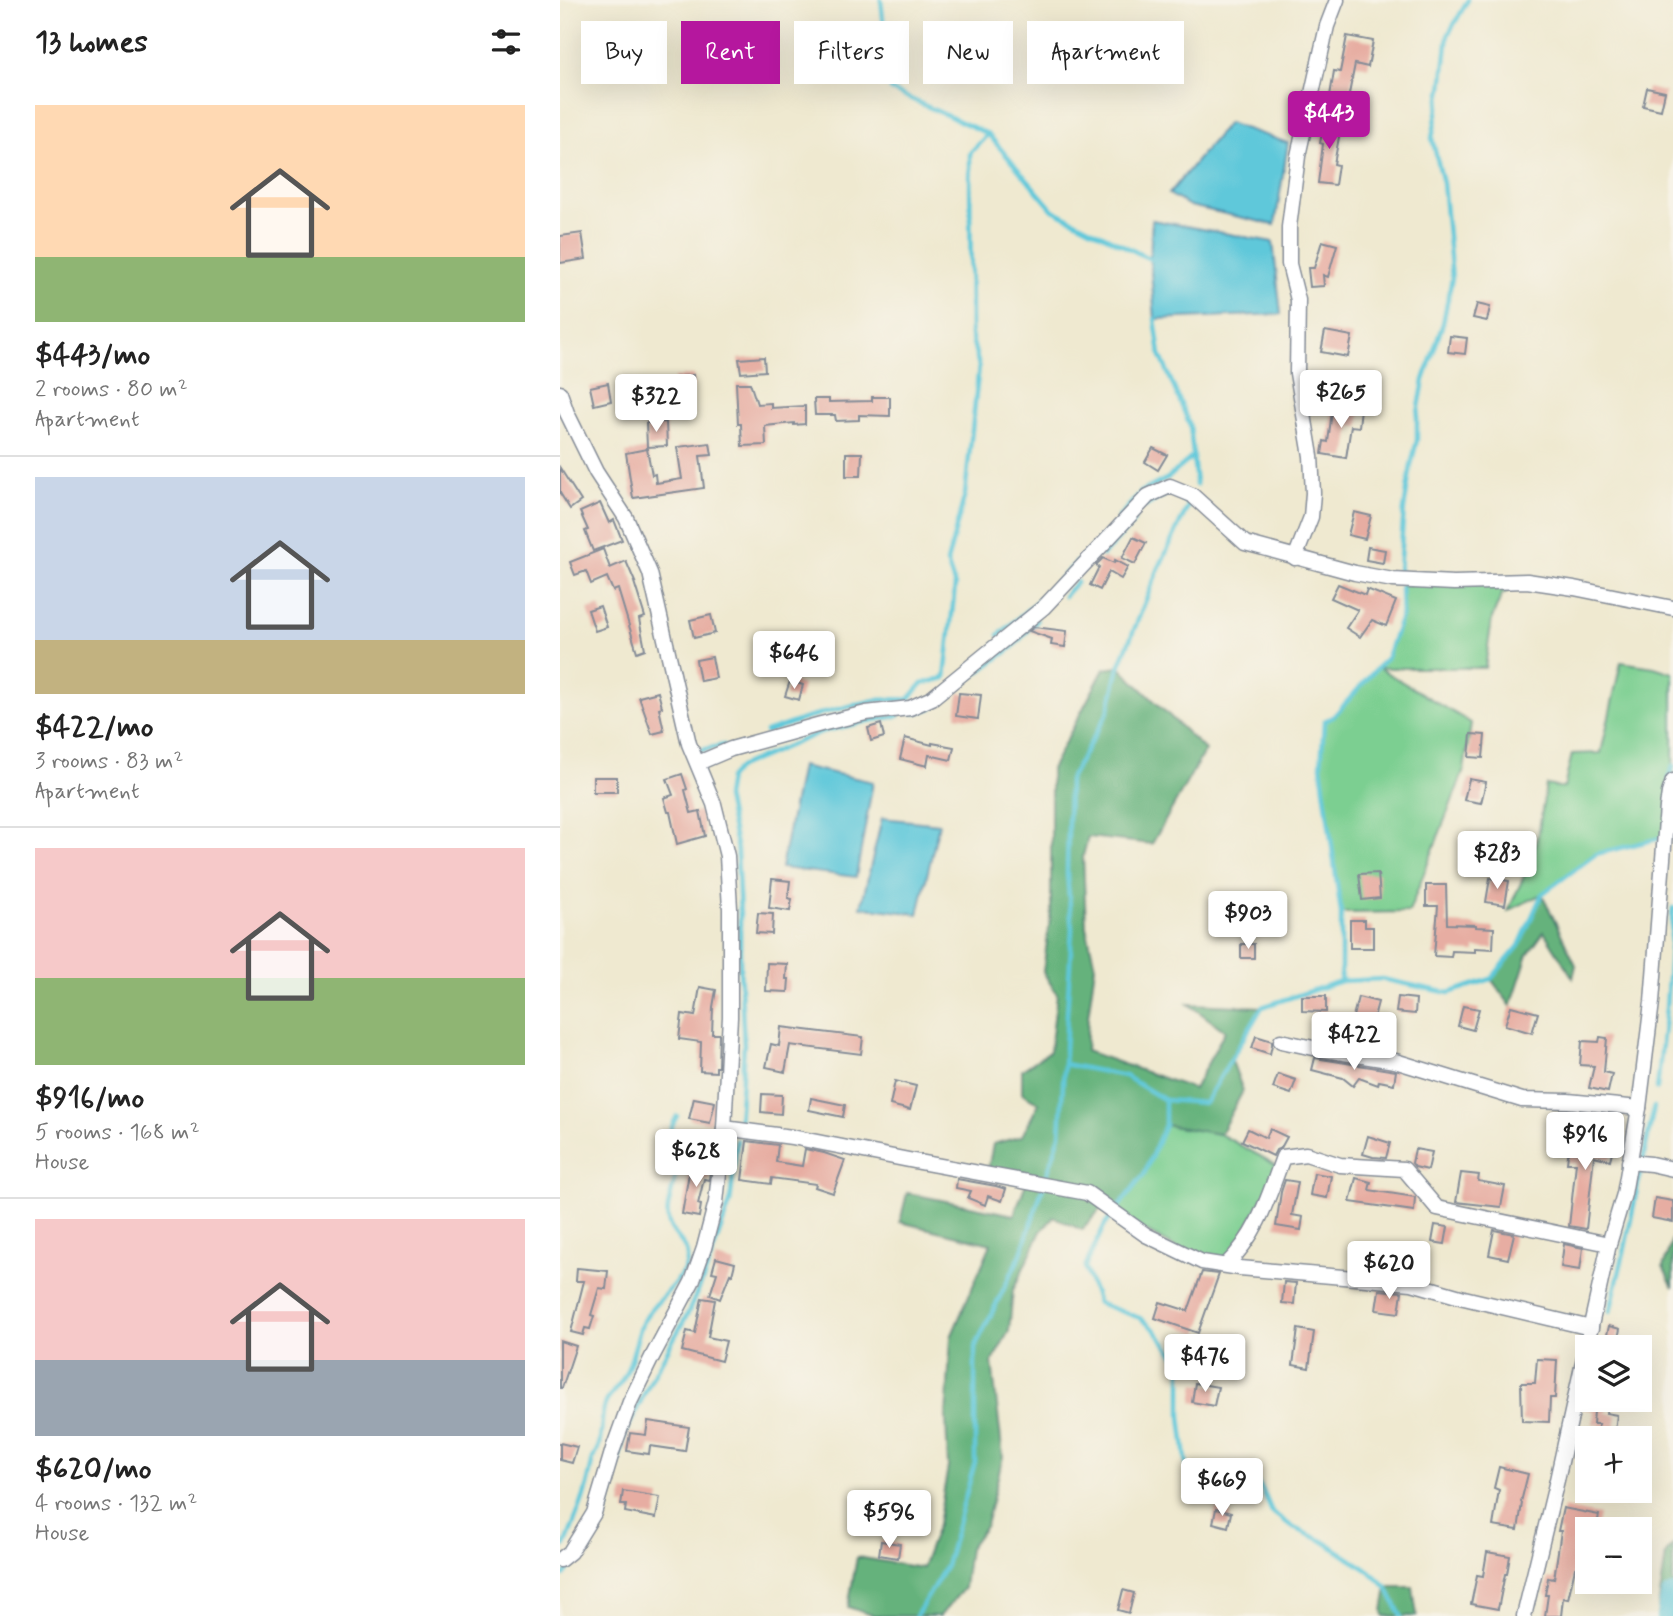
<!DOCTYPE html>
<meta charset="utf-8">
<style>
:root{--surface:#fff;--page:#f6f6f6;--text:#222;--muted:#767676;--line:#e0e0e0;--accent:#b5179e}
body{margin:0;font-family:Mynerve,sans-serif;background:var(--page);color:var(--text);height:100vh;display:flex;flex-direction:column;font-size:26px;white-space:nowrap}
*{box-sizing:border-box;margin:0}
p{font-size:23px;color:var(--muted)}
.icon{flex:none;width:38px;height:38px;fill:none;stroke:currentColor;stroke-width:2;stroke-linecap:round;stroke-linejoin:round}
.map{position:relative;flex:1;overflow:hidden}
.sheet{display:flex;flex-direction:column;background:var(--surface);width:560px}
.sheet>*{flex:none}
.top-card{position:absolute;left:21px;top:21px;width:665px;height:63px;display:flex;gap:14px}
.tools{position:absolute;left:1015px;top:1335px;display:grid;gap:14px}
.tools a{display:grid;place-items:center;width:77px;height:77px;border-radius:0px;background:var(--surface);box-shadow:0 7px 28px #0002;font-size:35px}
.price{position:absolute;translate:-50% -60px;padding:0 16px;border-radius:7px;background:#fff;color:#222;font-size:23px;line-height:46px;filter:drop-shadow(0 2px 4px #0008)}
.price::after{content:'';position:absolute;left:50%;top:42px;width:21px;height:16px;margin-left:-10px;background:inherit;clip-path:polygon(0 0,100% 0,50% 100%)}
.price.selected{background:var(--accent);color:#fff}
ul{padding:0;list-style:none}
li{display:grid;align-content:center;gap:14px;height:371px;padding:0 35px}
li+li{border-top:2px solid var(--line)}
li span{display:grid;place-items:center;height:217px;border-radius:0px;color:#555}
li>.icon{margin-inline-start:auto}
span .icon{width:126px;height:126px;fill:#fffc;stroke-width:1}
li b{font-size:30px}
h2{display:flex;justify-content:space-between;align-items:center;height:84px;padding:0 35px;font-size:30px}
.tag{padding:0 24px;border-radius:0px;background:var(--surface);box-shadow:0 7px 28px #0002;font-size:24px;line-height:63px}
.tag.selected{background:var(--accent);color:#fff}
main{display:flex;flex:1;min-height:0}
.map>svg:first-child{display:block}
.green{fill:#7ccf91;stroke:#4c7f78;stroke-width:2}
.forest{fill:#65b27b;stroke:#40706c;stroke-width:2}
.water{fill:#5fc8da;stroke:#3d7c9c;stroke-width:2}
.lines{fill:none;stroke-linecap:round;stroke-linejoin:round}
.stream{stroke:#5fc8da;stroke-width:4.5}
.river{stroke:#5fc8da;stroke-width:26}
.building{fill:#e7ada2}
.minor-casing{stroke:#858c97;stroke-width:17}
.minor{stroke:#fff;stroke-width:14}
</style>
<main>
<section class="sheet">
<h2>13 homes<svg class="icon" aria-label="filters" viewBox="0 0 24 24"><path d="M4 7h16M4 17h16"/><circle cx="9" cy="7" r="2"/><circle cx="15" cy="17" r="2"/></svg></h2>
<ul>
<li><span style="background:linear-gradient(#ffd9b3 70%,#8fb573 0)"><svg class="icon" aria-label="home" viewBox="0 0 24 24"><path d="M3 11l9-7 9 7M6 9v11h12V9"/></svg></span><div><b>$443/mo</b><p>2 rooms · 80 m²</p><p>Apartment</p></div></li>
<li><span style="background:linear-gradient(#c9d6e8 75%,#c2b280 0)"><svg class="icon" aria-label="home" viewBox="0 0 24 24"><path d="M3 11l9-7 9 7M6 9v11h12V9"/></svg></span><div><b>$422/mo</b><p>3 rooms · 83 m²</p><p>Apartment</p></div></li>
<li><span style="background:linear-gradient(#f6c9c9 60%,#8fb573 0)"><svg class="icon" aria-label="home" viewBox="0 0 24 24"><path d="M3 11l9-7 9 7M6 9v11h12V9"/></svg></span><div><b>$916/mo</b><p>5 rooms · 168 m²</p><p>House</p></div></li>
<li><span style="background:linear-gradient(#f6c9c9 65%,#9aa5b1 0)"><svg class="icon" aria-label="home" viewBox="0 0 24 24"><path d="M3 11l9-7 9 7M6 9v11h12V9"/></svg></span><div><b>$620/mo</b><p>4 rooms · 132 m²</p><p>House</p></div></li>
</ul>
</section>
<div class="map">
<svg width="1113" height="1616" viewBox="0 0 1113 1616">
<rect width="100%" height="100%" fill="#f7f3e8"/>
<filter id="ink" filterUnits="userSpaceOnUse"><feTurbulence type="fractalNoise" baseFrequency=".0143" numOctaves="2"/><feDisplacementMap in="SourceGraphic" scale="14" xChannelSelector="R" yChannelSelector="G"/><feConvolveMatrix kernelMatrix="1 2 1 2 8 2 1 2 1" color-interpolation-filters="sRGB"/></filter>
<filter id="wash" filterUnits="userSpaceOnUse"><feTurbulence type="fractalNoise" baseFrequency=".00686" numOctaves="4" result="noise"/><feDisplacementMap in="SourceGraphic" scale="28" xChannelSelector="R" yChannelSelector="G"/><feGaussianBlur stdDeviation="1.57" result="paint"/><feColorMatrix in="noise" values="0 0 0 0 0 0 0 0 0 0 0 0 0 0 0 0 0 1.4 0 .05"/><feComposite in="paint" operator="in"/></filter>
<g filter="url(#wash)">
<rect width="100%" height="100%" fill="#efe9d0"/>
<!-- green -->
<g class="green">
<polygon points="967,581 942,594 932,618 925,668 819,668 911,723 904,770 849,912 781,913 761,766 764,721 774,717 827,657 842,614 841,584"/>
<polygon points="1061,662 1094,667 1113,673 1113,781 1105,837 1036,854 982,894 948,911 972,859 979,830 986,785 1004,788 1012,754 1041,753"/>
<polygon points="605,1125 660,1134 720,1167 666,1265 642,1262 554,1213 584,1173"/>
</g>
<!-- forest -->
<g class="forest">
<polygon points="559,667 645,750 592,844 528,837 523,856 526,926 535,966 528,1017 526,1051 634,1089 665,1031 628,1004 702,1007 671,1058 683,1091 660,1134 605,1125 584,1174 554,1213 543,1206 522,1230 494,1217 481,1231 453,1290 449,1331 432,1362 443,1457 426,1525 409,1548 404,1588 380,1616 315,1616 288,1607 297,1557 362,1568 378,1524 388,1467 386,1417 391,1337 431,1244 340,1222 347,1193 454,1215 466,1183 427,1174 433,1144 462,1136 479,1103 462,1093 462,1070 490,1051 497,994 483,972 491,911 491,769 544,669"/>
<polygon points="982,894 1016,965 1013,978 984,932 968,954 951,1006 931,979 959,946"/>
<polygon points="1113,1236 1113,1287 1103,1267"/>
<polygon points="1113,1545 1113,1616 1097,1616 1106,1554"/>
<polygon points="827,1587 853,1587 857,1616 824,1616 823,1611"/>
</g>
<!-- water -->
<g class="water">
<polygon points="668,123 728,143 715,225 630,206 609,194"/>
<polygon points="592,220 713,242 721,314 595,319 590,259"/>
<polygon points="241,766 313,782 296,877 221,868"/>
<polygon points="322,818 379,824 358,914 301,907"/>
</g>
<g class="lines">
<!-- stream -->
<g class="stream">
<polyline points="321,0 331,90 428,134 493,210 590,259"/>
<polyline points="595,319 600,354 630,426 636,485"/>
<polyline points="586,506 603,496"/>
<polyline points="559,517 581,492 608,478 633,456"/>
<polyline points="542,555 550,548 574,521"/>
<polyline points="840,576 839,570 844,509 851,465 857,440 857,418 864,380 883,323 892,278 883,183 872,138 882,88 888,35 908,0"/>
<polyline points="504,596 517,582"/>
<polyline points="439,635 481,598 517,562"/>
<polyline points="354,713 373,707 399,686 452,648 477,621"/>
<polyline points="206,732 262,713 315,700 349,699 362,684 385,678 395,586 387,562 405,494 419,366 411,335 410,153 428,134"/>
<polyline points="138,751 164,745"/>
<polyline points="1109,779 1113,766"/>
<polyline points="781,981 781,913 761,766 764,721 773,717 827,657 842,614 841,585"/>
<polyline points="504,1064 565,1076 605,1100 605,1125 584,1174 545,1224 525,1267 538,1303 580,1318 594,1329 621,1363 621,1416 628,1477 675,1480 694,1477 702,1489 712,1512 734,1528 763,1541 809,1571 827,1587 841,1616"/>
<polyline points="1097,1089 1106,1008 1113,908"/>
<polyline points="605,1100 645,1103 702,1007 781,981 822,979 889,993 931,979 959,946 982,894 1036,854 1113,835"/>
<polyline points="179,1125 184,1045 180,967 180,915 177,850 166,797 169,778 179,767 261,732 308,721 338,716"/>
<polyline points="1050,1312 1065,1248 1094,1107"/>
<path d="M 0,1548 L 5,1545 C 12,1529 18,1512 24,1496 C 28,1484 30,1471 33,1459 C 34,1454 38,1450 39,1445 C 42,1433 41,1420 44,1408 C 47,1396 55,1391 61,1382 C 73,1364 75,1340 83,1321 C 92,1303 124,1281 127,1261 C 129,1243 114,1238 109,1224 C 103,1206 117,1185 116,1166 C 116,1159 112,1153 110,1146 C 107,1135 112,1125 117,1116"/>
<polyline points="0,1577 5,1574 45,1513 65,1434 90,1382 127,1315 144,1277 170,1203 177,1140"/>
<polyline points="356,1616 386,1566 415,1462 415,1347 461,1254 500,1135 512,929 507,874 509,780 548,712 559,667 598,570 629,504 617,495"/>
</g>
<!-- river -->
<polyline class="river" points="1109,1616 1113,1598"/>
</g>
<g id="blocks">
<!-- building -->
<g class="building">
<polygon points="787,36 813,41 808,67 795,64 788,99 770,96 774,71 780,72"/>
<polygon points="1087,88 1105,92 1101,110 1083,106"/>
<polygon points="765,118 782,121 774,164 778,165 775,185 758,183 763,144 760,143"/>
<polygon points="22,233 26,259 0,263 0,236"/>
<polygon points="762,241 777,245 768,277 763,275 764,286 750,287 748,268 754,268"/>
<polygon points="917,304 930,307 927,321 913,318"/>
<polygon points="765,331 792,336 788,357 761,352"/>
<polygon points="890,336 907,338 905,354 888,352"/>
<polygon points="204,357 205,371 181,373 179,359"/>
<polygon points="133,375 134,387 115,389 114,378"/>
<polygon points="48,383 51,401 34,405 30,387"/>
<polygon points="176,383 190,383 197,404 211,403 211,408 245,406 245,424 234,425 234,423 205,426 206,445 182,446 181,424 178,424"/>
<polygon points="312,397 330,397 330,416 299,415 299,420 276,421 275,415 255,415 254,399 269,399 269,402 312,401"/>
<polygon points="773,404 801,408 799,427 791,426 786,458 762,454 764,441 768,442"/>
<polygon points="106,422 107,446 87,447 86,423"/>
<polygon points="150,443 152,455 140,456 144,488 73,498 66,453 87,449 92,475 95,474 96,483 122,479 117,447"/>
<polygon points="593,448 607,455 598,470 585,462"/>
<polygon points="286,453 302,453 301,476 286,476"/>
<polygon points="0,468 21,501 10,509 0,493"/>
<polygon points="40,503 49,523 54,520 62,540 33,551 25,531 28,530 20,512"/>
<polygon points="794,512 811,516 805,539 788,535"/>
<polygon points="573,537 586,543 575,564 562,558"/>
<polygon points="808,547 825,550 823,563 806,560"/>
<polygon points="43,549 50,568 66,561 75,582 74,582 85,617 79,619 85,649 77,652 58,589 53,591 47,577 31,584 26,571 15,575 10,562"/>
<polygon points="543,558 554,563 555,560 568,567 561,579 549,572 540,590 530,585 539,567 536,565"/>
<polygon points="778,584 805,595 807,589 836,601 826,626 812,620 800,637 786,628 798,610 771,598"/>
<polygon points="40,606 47,627 35,631 28,610"/>
<polygon points="151,615 155,633 134,638 130,620"/>
<polygon points="474,627 507,631 505,647 491,645 492,639 469,631"/>
<polygon points="152,657 156,678 140,681 136,660"/>
<polygon points="230,681 243,685 239,700 225,696"/>
<polygon points="98,692 102,707 99,708 104,731 92,734 79,697"/>
<polygon points="399,693 421,695 418,719 396,716"/>
<polygon points="321,724 324,737 311,741 308,728"/>
<polygon points="911,734 925,735 923,758 909,757"/>
<polygon points="345,738 372,745 372,743 394,747 391,760 369,755 367,766 340,759"/>
<polygon points="122,774 127,789 125,790 131,813 140,811 145,836 117,844 110,812 108,812 104,798 113,795 107,779"/>
<rect x="33" y="777" width="24" height="15"/>
<polygon points="909,779 926,782 921,803 904,800"/>
<polygon points="950,843 966,844 965,865 949,864"/>
<polygon points="818,873 820,898 802,900 799,874"/>
<polygon points="930,878 949,881 945,905 926,902"/>
<polygon points="212,879 230,881 228,898 232,899 230,911 209,908"/>
<polygon points="866,885 886,885 887,924 916,925 916,927 934,928 933,949 915,948 915,952 892,951 891,957 874,956 878,906 866,906"/>
<polygon points="198,913 213,914 212,934 196,933"/>
<polygon points="790,920 805,920 805,927 813,927 813,948 790,948"/>
<rect x="681" y="944" width="13" height="14"/>
<polygon points="207,963 227,964 226,979 229,979 228,992 206,991"/>
<polygon points="140,987 156,990 153,1007 152,1034 159,1034 158,1067 156,1067 156,1072 140,1071 141,1042 119,1039 122,1014 135,1016"/>
<polygon points="742,996 766,996 766,1012 742,1011"/>
<polygon points="798,997 818,1002 806,1047 786,1044"/>
<polygon points="838,997 856,999 855,1014 836,1012"/>
<polygon points="903,1006 919,1009 913,1030 898,1026"/>
<polygon points="951,1006 978,1013 972,1033 945,1025"/>
<polygon points="221,1027 303,1037 301,1054 230,1045 225,1072 216,1070 216,1069 206,1067 211,1044 219,1046"/>
<polygon points="696,1036 712,1041 712,1045 710,1054 692,1048"/>
<polygon points="1040,1037 1047,1038 1044,1072 1052,1074 1048,1092 1029,1088 1034,1066 1020,1065 1022,1041 1039,1042"/>
<polygon points="755,1058 836,1071 834,1084 819,1081 818,1085 799,1078 793,1086 783,1078 752,1070"/>
<polygon points="718,1074 736,1080 731,1094 713,1088"/>
<polygon points="335,1081 356,1086 350,1110 330,1105"/>
<polygon points="202,1094 222,1095 221,1114 201,1112"/>
<polygon points="134,1098 155,1102 150,1123 129,1119"/>
<polygon points="251,1098 285,1105 283,1117 249,1110"/>
<polygon points="1017,1128 1043,1131 1041,1145 1053,1148 1050,1160 1034,1156 1026,1229 1009,1226 1016,1163 1007,1163 1009,1147 1015,1148"/>
<polygon points="688,1129 706,1138 710,1129 727,1137 721,1148 716,1150 713,1156 682,1141"/>
<polygon points="808,1136 830,1143 826,1158 813,1157 803,1154"/>
<polygon points="187,1141 218,1145 216,1162 242,1166 245,1149 264,1153 285,1160 273,1193 255,1187 256,1184 212,1178 211,1184 182,1180"/>
<polygon points="855,1149 872,1152 868,1170 855,1167 852,1163"/>
<polygon points="143,1159 151,1161 149,1180 144,1179 138,1204 141,1205 139,1217 122,1214 130,1167 141,1169"/>
<polygon points="754,1173 771,1176 767,1198 750,1195"/>
<polygon points="901,1173 919,1175 918,1181 945,1186 941,1207 896,1202"/>
<polygon points="796,1178 811,1182 809,1190 855,1197 854,1211 790,1202"/>
<polygon points="397,1179 436,1186 446,1189 442,1201 428,1196 425,1205 408,1198 411,1191 396,1188"/>
<polygon points="725,1180 738,1182 732,1215 743,1217 741,1230 716,1226 721,1192"/>
<polygon points="1095,1198 1113,1201 1113,1222 1092,1218"/>
<polygon points="875,1225 888,1227 885,1244 872,1242"/>
<polygon points="934,1230 954,1234 948,1259 929,1255"/>
<polygon points="1004,1244 1023,1248 1020,1270 1001,1267"/>
<polygon points="156,1258 175,1263 172,1275 170,1274 160,1299 150,1295 157,1273 152,1272"/>
<polygon points="17,1268 48,1271 46,1289 39,1288 31,1315 34,1316 30,1329 25,1328 23,1335 11,1332 24,1281 16,1281"/>
<polygon points="642,1272 659,1274 638,1333 595,1318 600,1302 628,1311"/>
<polygon points="724,1282 736,1283 734,1304 722,1303"/>
<polygon points="819,1290 842,1292 839,1313 816,1310"/>
<polygon points="142,1298 155,1300 148,1337 166,1341 161,1361 122,1351 127,1331 135,1333"/>
<polygon points="1049,1326 1060,1329 1056,1348 1044,1348"/>
<polygon points="738,1329 754,1332 749,1368 733,1365"/>
<polygon points="0,1341 16,1346 2,1388 0,1388"/>
<polygon points="977,1359 997,1360 995,1398 990,1398 989,1422 962,1421 961,1383 975,1383"/>
<polygon points="635,1383 658,1387 654,1406 632,1402"/>
<polygon points="1024,1400 1049,1400 1046,1413 1057,1415 1054,1438 1035,1438 1039,1424 1033,1424 1034,1411 1023,1408"/>
<polygon points="88,1421 129,1427 125,1451 90,1446 89,1454 67,1451 70,1433 86,1435"/>
<polygon points="0,1443 17,1447 12,1463 0,1460"/>
<polygon points="939,1467 968,1474 961,1502 962,1503 958,1530 933,1526 939,1490 934,1488"/>
<polygon points="63,1491 100,1497 96,1518 65,1512 66,1505 61,1505"/>
<polygon points="1003,1508 1039,1515 1036,1530 1027,1530 1027,1570 1015,1568 1008,1599 1003,1598 1001,1616 985,1616 988,1595 985,1595 988,1578 994,1579 1001,1531 998,1531"/>
<polygon points="656,1509 671,1513 668,1527 653,1523"/>
<polygon points="321,1541 340,1544 338,1558 319,1555"/>
<polygon points="927,1552 950,1556 947,1574 945,1574 938,1609 911,1604 917,1575 923,1576"/>
<polygon points="563,1590 574,1593 569,1613 558,1610"/>
</g>
</g>
</g>
<g filter="url(#ink)">
<use href="#blocks" fill-opacity="0" stroke="#858c97" stroke-width="2"/>
<g class="lines">
<defs>
<g id="minor">
<polyline points="0,393 7,413 36,472 66,518 90,573 129,744 154,804 167,856 170,909 170,1017 164,1128 156,1202 144,1248 132,1282 92,1357 70,1402 53,1449 34,1513 10,1552 0,1560"/>
<polyline points="735,558 751,517 753,493 751,456 737,373 738,300 729,264 729,227 738,156 767,26 777,0"/>
<polyline points="138,763 171,749 261,724 306,713 350,708 372,698 484,607 588,496 610,486 632,495 685,543 795,573 833,580 894,583 967,581 1014,588 1113,608"/>
<polyline points="721,1041 758,1049 835,1061 962,1100 1008,1101 1079,1108"/>
<polyline points="164,1128 232,1137 354,1161 527,1193 586,1235 642,1262 680,1268 852,1283 904,1298 1031,1328"/>
<polyline points="1069,1162 1091,1164 1113,1169"/>
<path d="M 666,1265 C 698,1234 708,1198 723,1157 L 746,1154 L 780,1165 L 844,1169 L 877,1208 L 1049,1244"/>
<polyline points="964,1616 997,1480 1049,1244 1064,1194 1079,1108 1092,1002 1107,807 1109,793 1113,781"/>
</g>
</defs>
<!-- minor casing -->
<use href="#minor" class="minor-casing"/>
<!-- minor -->
<use href="#minor" class="minor"/>
</g>
</g>
</svg>
<div class="tools">
<a><svg class="icon" aria-label="layers" viewBox="0 0 24 24"><path d="M12 4l9 5-9 5-9-5zM3 14l9 5 9-5"/></svg></a>
<a>+</a>
<a>−</a>
</div>
<b class="price selected" style="left:769px;top:151px">$443</b>
<b class="price" style="left:781px;top:430px">$265</b>
<b class="price" style="left:96px;top:434px">$322</b>
<b class="price" style="left:234px;top:691px">$646</b>
<b class="price" style="left:937px;top:891px">$283</b>
<b class="price" style="left:688px;top:951px">$903</b>
<b class="price" style="left:794px;top:1072px">$422</b>
<b class="price" style="left:1025px;top:1172px">$916</b>
<b class="price" style="left:136px;top:1189px">$628</b>
<b class="price" style="left:829px;top:1301px">$620</b>
<b class="price" style="left:645px;top:1394px">$476</b>
<b class="price" style="left:662px;top:1518px">$669</b>
<b class="price" style="left:329px;top:1550px">$596</b>
<div class="top-card">
<a class="tag">Buy</a>
<a class="tag selected">Rent</a>
<a class="tag">Filters</a>
<a class="tag">New</a>
<a class="tag">Apartment</a>
</div>
</div>
</main>
